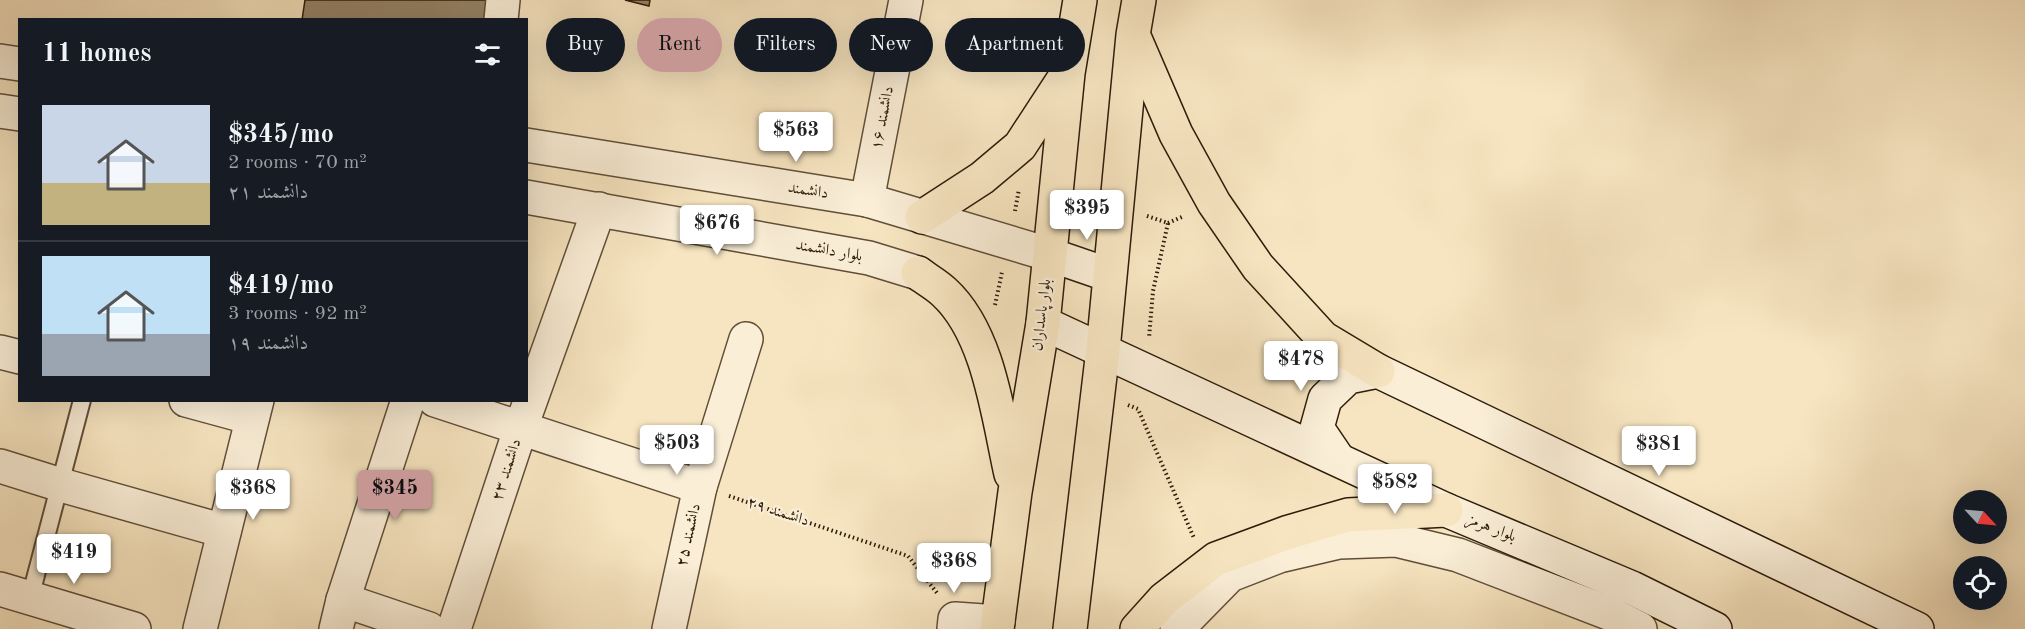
<!DOCTYPE html>
<meta charset="utf-8">
<style>
:root{--surface:#171b24;--page:#20242c;--text:#f1f3f6;--muted:#9ea1a6;--line:#363941;--accent:#c59692}
body{margin:0;font-family:"Old Standard TT",Amiri,serif;background:var(--page);color:var(--text);height:100vh;display:flex;flex-direction:column;font-size:22px;white-space:nowrap}
*{box-sizing:border-box;margin:0}
p{font-size:20px;color:var(--muted)}
.icon{flex:none;width:33px;height:33px;fill:none;stroke:currentColor;stroke-width:2;stroke-linecap:round;stroke-linejoin:round}
.map{position:relative;flex:1;overflow:hidden}
.drawer{position:absolute;left:18px;top:18px;width:510px;height:384px;display:flex;flex-direction:column;background:var(--surface);border-radius:0px;box-shadow:0 6px 24px #0002}
.drawer>*{flex:none}
.top-card{position:absolute;left:546px;top:18px;width:570px;height:54px;display:flex;gap:12px}
.needle{width:39px;rotate:116deg}
.buttons{position:absolute;left:1953px;top:490px;display:grid;gap:12px}
.buttons a{display:grid;place-items:center;width:54px;height:54px;border-radius:50%;background:var(--surface);box-shadow:0 6px 24px #0002;font-size:30px}
.price{position:absolute;translate:-50% -51px;padding:0 14px;border-radius:6px;background:#fff;color:#222;font-size:20px;line-height:39px;filter:drop-shadow(0 2px 3px #0008)}
.price::after{content:'';position:absolute;left:50%;top:36px;width:18px;height:14px;margin-left:-9px;background:inherit;clip-path:polygon(0 0,100% 0,50% 100%)}
.price.on{background:var(--accent);color:#111}
ul{padding:0;list-style:none}
li{display:flex;align-items:center;gap:18px;height:150px;padding:0 24px}
li+li{border-top:2px solid var(--line)}
li span{display:grid;place-items:center;flex:none;width:168px;height:120px;border-radius:0px;color:#555}
li>.icon{margin-inline-start:auto}
span .icon{width:72px;height:72px;fill:#fffc;stroke-width:1}
li b{font-size:26px}
h2{display:flex;justify-content:space-between;align-items:center;height:72px;padding:0 24px;font-size:26px}
.pill{padding:0 21px;border-radius:27px;background:var(--surface);box-shadow:0 6px 24px #0002;font-size:21px;line-height:54px}
.pill.on{background:var(--accent);color:#111}
.map>svg:first-child{display:block}
.building{fill:#968569;stroke:#2d1c0a;stroke-width:1.5}
.lines{fill:none;stroke-linecap:round;stroke-linejoin:round}
.service-casing{stroke:#604e38;stroke-width:20}
.minor-casing{stroke:#604e38;stroke-width:36}
.tertiary-casing{stroke:#604e38;stroke-width:36}
.secondary-casing{stroke:#2d1c0a;stroke-width:36}
.trunk-casing{stroke:#2d1c0a;stroke-width:36}
.path{stroke:#2d1c0a;stroke-width:4;stroke-dasharray:1.5 3;stroke-linecap:butt}
.service{stroke:#faeed7;stroke-width:16}
.minor{stroke:#faeed7;stroke-width:33}
.tertiary{stroke:#faeed7;stroke-width:33}
.secondary{stroke:#faeed7;stroke-width:33}
.trunk{stroke:#f7e5c1;stroke-width:33}
.labels{text-anchor:middle;dominant-baseline:central;stroke-width:4.5;stroke-linejoin:round;paint-order:stroke}
.street-label{font-size:16px;fill:#2d1c0a;stroke:#faeed7}
</style>
<div class="map">
<svg width="2025" height="629" viewBox="0 0 2025 629">
<rect width="100%" height="100%" fill="#f7e5c1"/>
<filter id="stains"><feTurbulence type="fractalNoise" baseFrequency=".00333" numOctaves="4"/><feColorMatrix values="0 0 0 0 .2 0 0 0 0 .09 0 0 0 0 .02 0 0 0 .5 -.17"/></filter>
<radialGradient id="worn" r=".72"><stop offset=".6" stop-color="#630" stop-opacity="0"/><stop offset="1" stop-color="#630" stop-opacity=".3"/></radialGradient>
<!-- building -->
<g class="building">
<polygon points="305,0 491,0 488,20 302,20"/>
<polygon points="625,0 650,0 649,6"/>
</g>
<g class="lines">
<defs>
<polyline id="service" points="30,598 82,400"/>
<g id="minor">
<polyline points="501,20 503,0"/>
<polyline points="867,200 906,0"/>
<polyline points="0,352 20,357"/>
<polyline points="186,400 252,418"/>
<polyline points="435,400 700,487"/>
<polyline points="0,466 61,485 224,531"/>
<polyline points="0,589 134,629"/>
<polyline points="343,600 429,629"/>
<polyline points="200,629 257,400"/>
<polyline points="336,629 343,600 408,400"/>
<polyline points="454,629 521,427 599,209"/>
<polyline points="669,629 700,487 746,339"/>
<polyline points="954,629 955,619 998,622"/>
<polyline points="1177,629 1230,575 1279,556 1339,542 1396,540 1458,555 1611,614 1640,629"/>
</g>
<g id="tertiary">
<polyline points="0,61 20,64"/>
<polyline points="0,111 20,114"/>
<polyline points="526,145 867,200 1048,254"/>
<polyline points="526,197 869,258 918,273"/>
</g>
<g id="secondary">
<polyline points="1048,254 1109,275"/>
<polyline points="1043,323 1446,510 1632,588 1715,629"/>
<polyline points="1338,459 1317,428 1325,399 1348,377 1378,371 1917,629"/>
</g>
<g id="trunk">
<polyline points="1135,39 1176,134 1214,203 1258,267 1323,338 1378,371"/>
<polyline points="922,217 982,178 1020,146 1065,77"/>
<path d="M 918,273 C 926,279 937,285 944,292 C 989,333 998,416 1011,474"/>
<polyline points="997,629 1015,492 1043,323 1068,73 1080,0"/>
<polyline points="1070,629 1103,350 1133,35 1139,0"/>
<polyline points="1137,629 1164,599 1216,559 1289,532 1348,515 1446,510"/>
</g>
</defs>
<!-- service casing -->
<use href="#service" class="service-casing"/>
<!-- minor casing -->
<use href="#minor" class="minor-casing"/>
<!-- tertiary casing -->
<use href="#tertiary" class="tertiary-casing"/>
<!-- secondary casing -->
<use href="#secondary" class="secondary-casing"/>
<!-- trunk casing -->
<use href="#trunk" class="trunk-casing"/>
<!-- path -->
<g class="path">
<polyline points="1015,211 1019,189"/>
<polyline points="1147,216 1168,223 1153,291 1149,338"/>
<polyline points="1168,223 1184,216"/>
<polyline points="995,305 1002,272"/>
<polyline points="1128,405 1138,409 1194,538"/>
<polyline points="729,496 908,556 937,593"/>
</g>
<!-- service -->
<use href="#service" class="service"/>
<!-- minor -->
<use href="#minor" class="minor"/>
<!-- tertiary -->
<use href="#tertiary" class="tertiary"/>
<!-- secondary -->
<use href="#secondary" class="secondary"/>
<!-- trunk -->
<use href="#trunk" class="trunk"/>
</g>
<g class="labels">
<!-- street labels -->
<g class="street-label">
<text transform="translate(883 118) rotate(-79)">دانشمند ۱۶</text>
<text transform="translate(808 191) rotate(9)">دانشمند</text>
<text transform="translate(829 251) rotate(10)">بلوار دانشمند</text>
<text transform="translate(1042 315) rotate(-83)">بلوار پاسداران</text>
<text transform="translate(507 470) rotate(-72)">دانشمند ۲۳</text>
<text transform="translate(778 512) rotate(18)">دانشمند ۲۹</text>
<text transform="translate(1491 528) rotate(22)">بلوار هرمز</text>
<text transform="translate(689 535) rotate(-77)">دانشمند ۲۵</text>
</g>
</g>
<rect width="100%" height="100%" filter="url(#stains)"/>
<rect width="100%" height="100%" fill="url(#worn)"/>
</svg>
<div class="buttons">
<a><svg class="needle" viewBox="-14 -14 28 28"><path d="M0-13l5 13h-10z" fill="#e53935"/><path d="M0 13l5-13h-10z" fill="#9ea1a6"/></svg></a>
<a><svg class="icon" aria-label="locate" viewBox="0 0 24 24"><circle cx="12" cy="12" r="6"/><path d="M12 2v4M12 18v4M2 12h4M18 12h4"/></svg></a>
</div>
<b class="price" style="left:796px;top:163px">$563</b>
<b class="price" style="left:1087px;top:241px">$395</b>
<b class="price" style="left:717px;top:256px">$676</b>
<b class="price" style="left:1301px;top:392px">$478</b>
<b class="price" style="left:677px;top:476px">$503</b>
<b class="price" style="left:1659px;top:477px">$381</b>
<b class="price" style="left:1395px;top:515px">$582</b>
<b class="price" style="left:253px;top:521px">$368</b>
<b class="price on" style="left:395px;top:521px">$345</b>
<b class="price" style="left:74px;top:585px">$419</b>
<b class="price" style="left:954px;top:594px">$368</b>
<div class="top-card">
<a class="pill">Buy</a>
<a class="pill on">Rent</a>
<a class="pill">Filters</a>
<a class="pill">New</a>
<a class="pill">Apartment</a>
</div>
<section class="drawer">
<h2>11 homes<svg class="icon" aria-label="filters" viewBox="0 0 24 24"><path d="M4 7h16M4 17h16"/><circle cx="9" cy="7" r="2"/><circle cx="15" cy="17" r="2"/></svg></h2>
<ul>
<li><span style="background:linear-gradient(#c9d6e8 65%,#c2b280 0)"><svg class="icon" aria-label="home" viewBox="0 0 24 24"><path d="M3 11l9-7 9 7M6 9v11h12V9"/></svg></span><div><b>$345/mo</b><p>2 rooms · 70 m²</p><p>دانشمند ۲۱</p></div></li>
<li><span style="background:linear-gradient(#bfe0f5 65%,#9aa5b1 0)"><svg class="icon" aria-label="home" viewBox="0 0 24 24"><path d="M3 11l9-7 9 7M6 9v11h12V9"/></svg></span><div><b>$419/mo</b><p>3 rooms · 92 m²</p><p>دانشمند ۱۹</p></div></li>
</ul>
</section>
</div>
